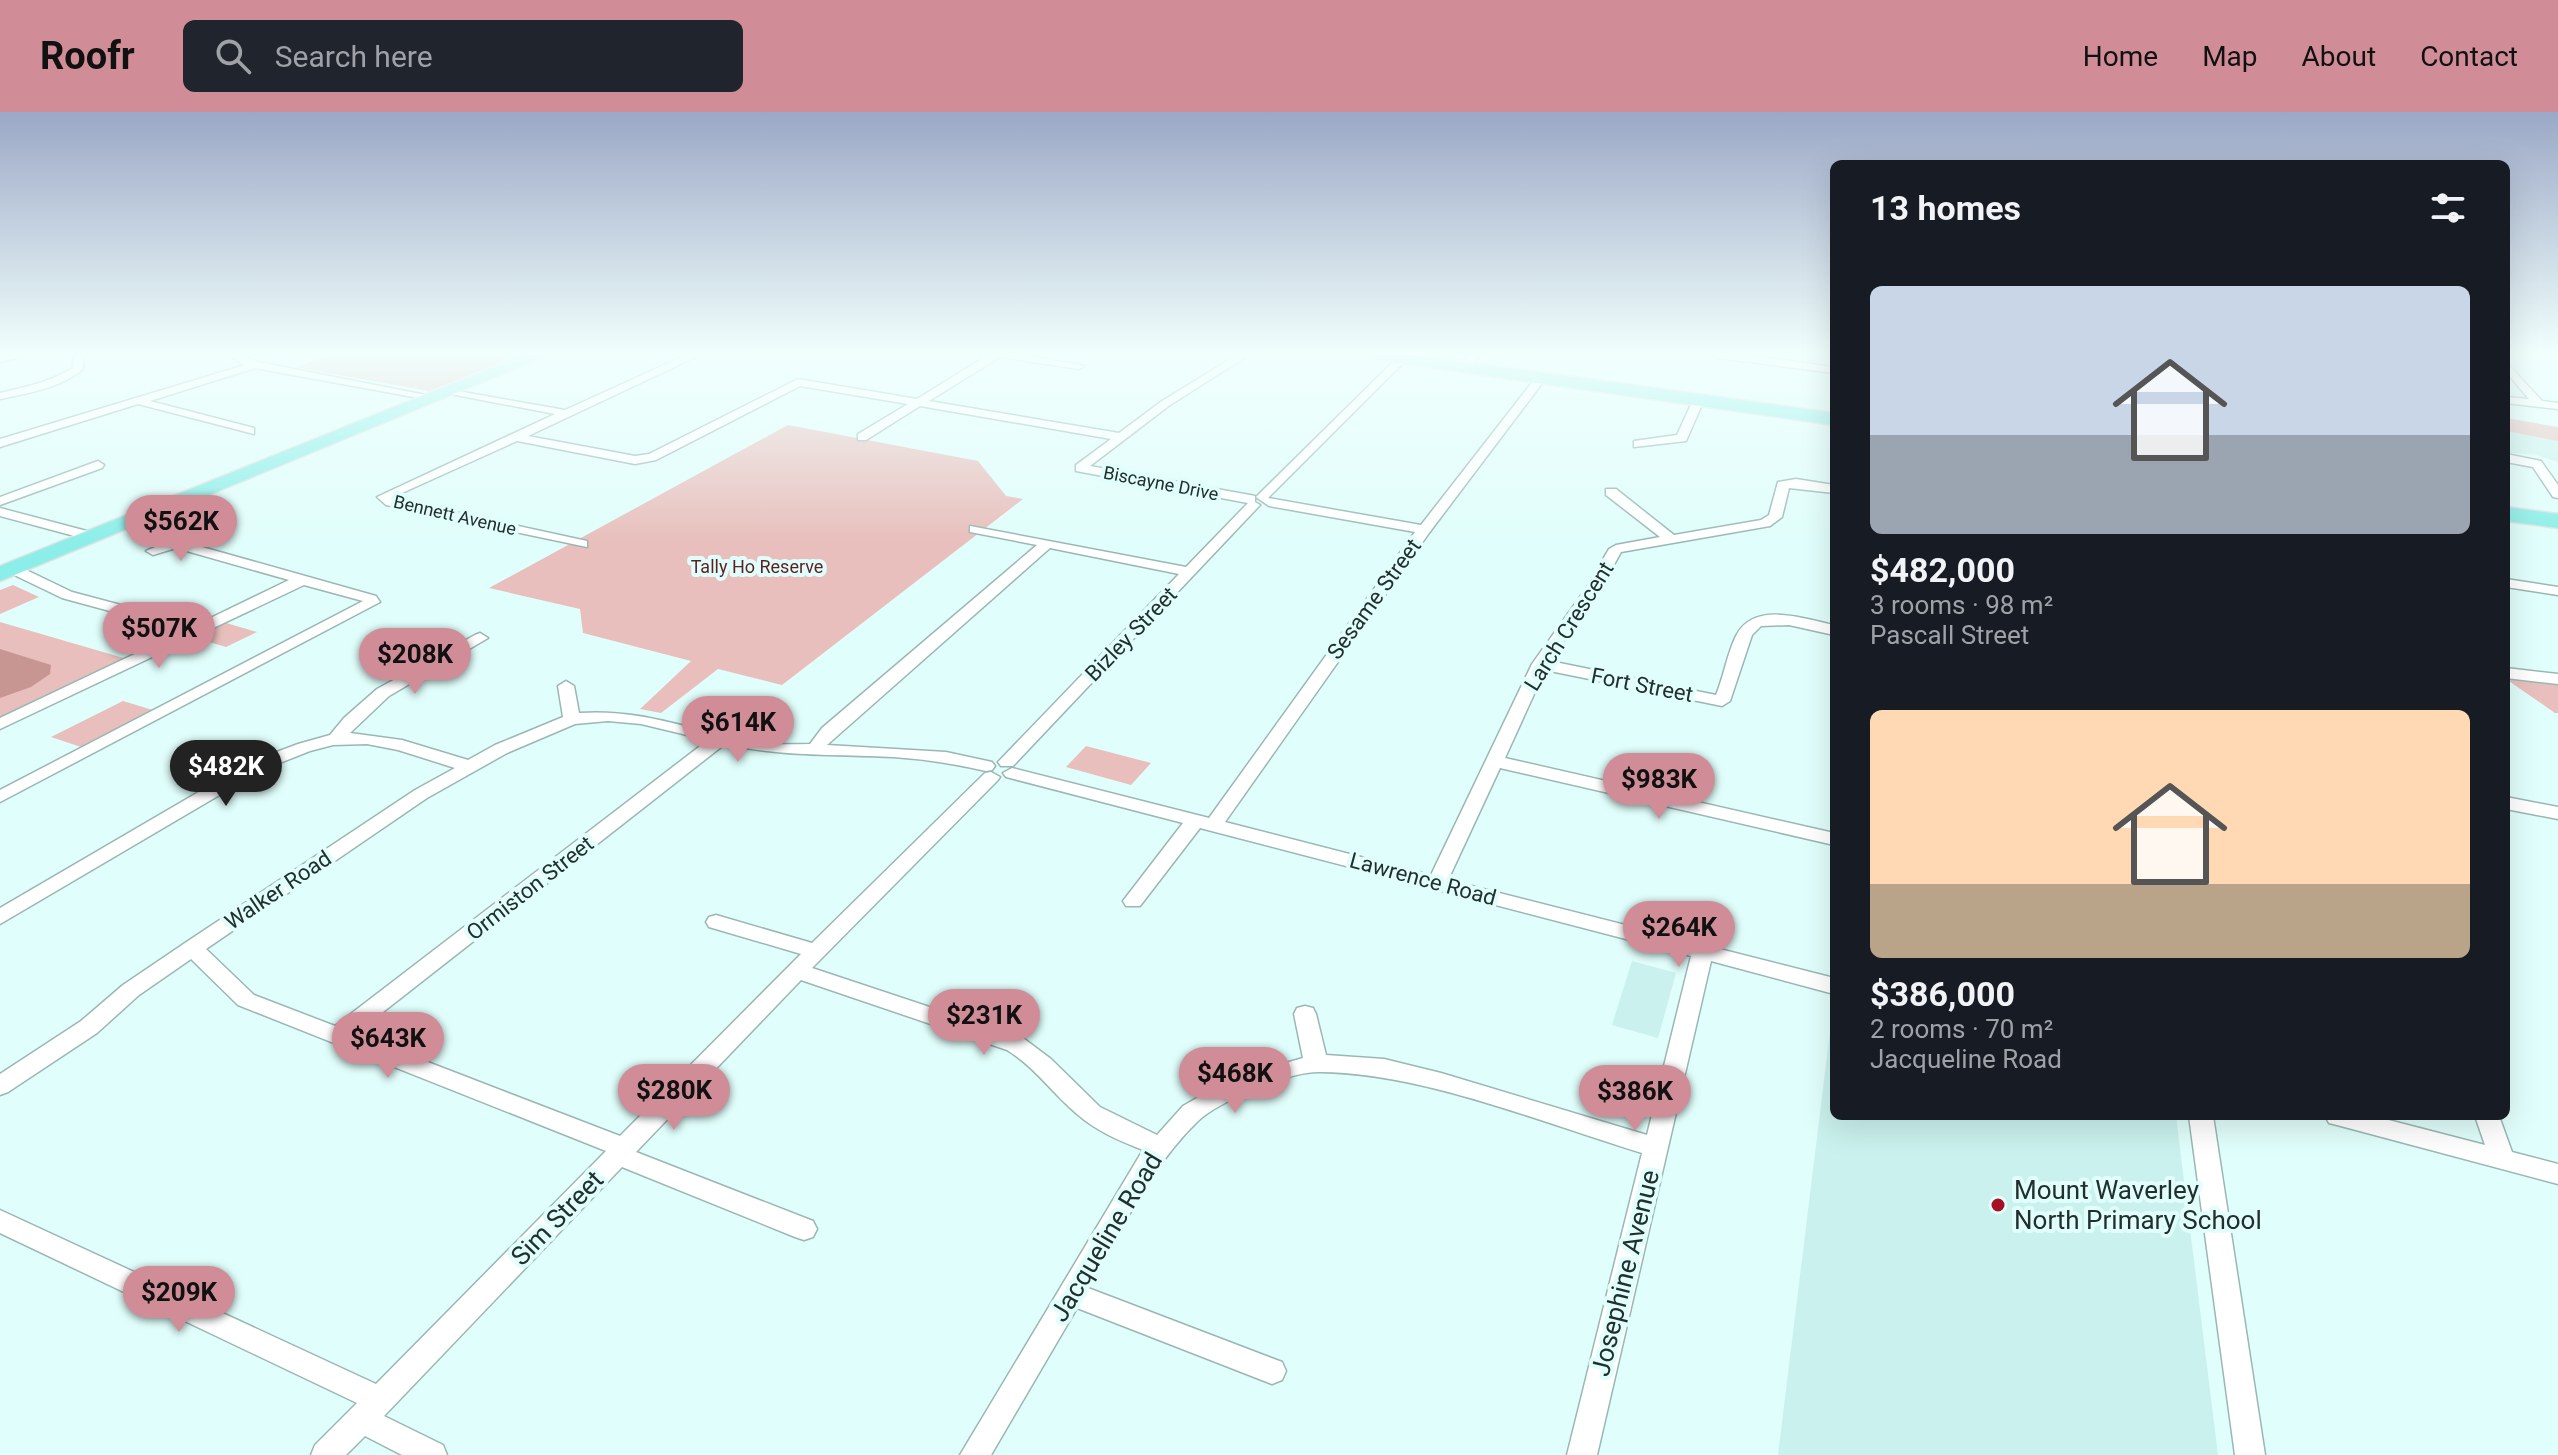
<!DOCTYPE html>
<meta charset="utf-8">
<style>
:root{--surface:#171b24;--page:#20242c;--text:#f1f3f6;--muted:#9ea1a6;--accent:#d08d97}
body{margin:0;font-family:Roboto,sans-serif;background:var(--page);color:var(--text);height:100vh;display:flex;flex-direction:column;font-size:30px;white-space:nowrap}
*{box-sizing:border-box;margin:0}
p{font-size:26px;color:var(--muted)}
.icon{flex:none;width:44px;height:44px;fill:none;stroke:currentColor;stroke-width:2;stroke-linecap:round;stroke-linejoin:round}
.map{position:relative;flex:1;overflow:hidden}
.panel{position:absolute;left:1830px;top:48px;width:680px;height:960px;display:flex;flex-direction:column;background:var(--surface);border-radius:12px;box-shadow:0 8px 32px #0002}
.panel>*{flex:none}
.price{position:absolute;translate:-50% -68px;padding:0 18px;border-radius:28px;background:var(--accent);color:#111;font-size:26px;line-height:52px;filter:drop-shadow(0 2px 4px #0008)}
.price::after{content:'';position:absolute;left:50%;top:48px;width:24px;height:18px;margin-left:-12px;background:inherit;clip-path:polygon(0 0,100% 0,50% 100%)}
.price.active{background:#222;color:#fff}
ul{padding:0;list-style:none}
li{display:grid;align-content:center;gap:16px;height:424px;padding:0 40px}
li span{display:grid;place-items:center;height:248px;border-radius:12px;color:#555}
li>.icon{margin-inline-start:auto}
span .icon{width:144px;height:144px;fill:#fffc;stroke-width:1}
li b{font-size:34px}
h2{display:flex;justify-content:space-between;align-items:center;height:96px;padding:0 40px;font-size:34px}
header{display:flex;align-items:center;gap:48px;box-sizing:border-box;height:112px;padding:0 40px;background:var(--accent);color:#111}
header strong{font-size:38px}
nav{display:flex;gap:44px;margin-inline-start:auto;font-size:28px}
.search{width:560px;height:72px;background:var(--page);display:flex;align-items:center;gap:20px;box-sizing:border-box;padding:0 28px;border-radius:12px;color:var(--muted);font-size:30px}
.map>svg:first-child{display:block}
.built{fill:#caf1ed}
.green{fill:#e8bfbc}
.water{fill:#c89692}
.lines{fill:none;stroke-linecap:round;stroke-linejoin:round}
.minor-casing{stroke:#9ab7b4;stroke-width:3}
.primary-casing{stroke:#e0e2e2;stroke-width:3}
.minor{fill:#fff;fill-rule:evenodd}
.primary{fill:#8ceee8;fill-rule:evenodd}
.poi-dot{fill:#a71023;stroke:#e0fefb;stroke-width:3}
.labels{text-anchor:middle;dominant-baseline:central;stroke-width:8;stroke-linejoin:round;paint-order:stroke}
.far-street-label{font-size:18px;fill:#232f2e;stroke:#e0fefb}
.far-park-label{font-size:18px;fill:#5e1f1f;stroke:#e0fefb}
.street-label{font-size:22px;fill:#232f2e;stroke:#e0fefb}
.near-poi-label{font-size:26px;fill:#232f2e;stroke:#e0fefb;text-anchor:start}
.near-street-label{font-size:26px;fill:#232f2e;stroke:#e0fefb}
</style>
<header>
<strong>Roofr</strong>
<div class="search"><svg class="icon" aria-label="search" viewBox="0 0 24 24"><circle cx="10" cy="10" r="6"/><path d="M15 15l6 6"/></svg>Search here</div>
<nav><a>Home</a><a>Map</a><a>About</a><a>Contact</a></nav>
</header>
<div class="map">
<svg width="2558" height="1343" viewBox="0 0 2558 1343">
<rect width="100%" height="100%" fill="#e0fefb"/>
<!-- built -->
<g class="built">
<polygon points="2506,319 2558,328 2558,350 2533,342 2506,341"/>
<polygon points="1632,849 1676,861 1658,926 1612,913"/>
<polygon points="1833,895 1834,1004 2176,1004 2218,1343 1778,1343"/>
</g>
<!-- green -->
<g class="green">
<polygon points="329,243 523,243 429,279 295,255"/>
<polygon points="2506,306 2558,315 2558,329 2506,319"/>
<polygon points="788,313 978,349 1006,384 1023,387 782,573 718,557 661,601 640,597 691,549 583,521 580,497 489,476"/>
<polygon points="13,473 39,485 0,502 0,478"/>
<polygon points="0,510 127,547 0,609"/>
<polygon points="223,510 257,520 226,535 192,525"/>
<polygon points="2506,567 2558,573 2558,601 2555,601"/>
<polygon points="123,589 156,599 84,636 51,625"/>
<polygon points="1086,634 1151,651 1131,673 1066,655"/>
</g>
<!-- water -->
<polygon class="water" points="0,537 51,553 50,562 31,575 0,586"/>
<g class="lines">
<defs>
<g id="minor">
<polygon points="31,243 0,250 0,244"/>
<path d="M 73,243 L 83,243 L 83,257 C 61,276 28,281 0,287 L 0,281 C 25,275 50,270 73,256 Z"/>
<polygon points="228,243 242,243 258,250 441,286 435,289 255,256 150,289 254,316 254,322 138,292 0,335 0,327 245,253"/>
<path d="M 686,243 L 700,243 L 528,324 L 635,344 L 649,342 L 798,267 L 917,287 L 988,243 L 1025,243 L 1084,254 L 1079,257 L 1000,245 L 929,289 L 1119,321 L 1162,289 L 1237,243 L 1249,243 L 1170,293 L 1090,354 L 1250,383 L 1255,384 L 1255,390 L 1260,393 L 1013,654 L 1001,654 L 998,650 L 1179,462 L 1050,436 L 827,633 L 946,640 L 992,650 L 995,654 L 992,658 L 986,659 C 955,652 925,647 893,645 C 835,642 781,645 725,632 L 355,922 L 620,1024 L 801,842 L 709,815 L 706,810 L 709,805 L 716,803 L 812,831 L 985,661 L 991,660 L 1000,665 L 997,669 L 812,856 L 1023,926 L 1051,947 L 1100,995 L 1157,1023 L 1183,994 L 1230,967 L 1303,946 L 1294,902 L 1297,896 L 1305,894 L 1313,896 L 1316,902 L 1326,943 L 1384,947 L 1441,961 L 1647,1023 L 1691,844 L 1200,716 L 1140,794 L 1126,794 L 1123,789 L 1183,711 L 1006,665 L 1003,661 L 1012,656 L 1209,706 L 1415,420 L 1269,394 L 1256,385 L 1398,245 L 1407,247 L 1268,386 L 1421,413 L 1537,264 L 1546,266 L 1429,421 L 1225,710 L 1431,763 L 1532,552 L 1587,475 L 1609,437 L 1616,433 L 1660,425 L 1606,383 L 1606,377 L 1616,377 L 1674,423 L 1761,408 L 1769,403 L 1778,370 L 1796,367 L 1834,373 L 1834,381 L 1789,376 L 1782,405 L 1770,414 L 1621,440 L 1601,476 L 1550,549 L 1716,583 C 1724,564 1727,542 1736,524 C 1754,488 1805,507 1834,513 L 1834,523 L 1789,513 L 1761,514 L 1752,523 L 1730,589 L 1722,594 L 1545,558 L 1505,646 L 1834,721 L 1834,733 L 1500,656 L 1448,768 L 1834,866 L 1834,882 L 1711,849 L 1597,1343 L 1567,1343 L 1642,1041 C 1543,1011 1423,961 1320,960 C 1290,959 1219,989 1198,1009 C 1150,1055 1121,1120 1088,1176 L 1282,1250 L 1286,1259 L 1282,1268 L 1272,1272 L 1077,1196 L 991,1343 L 960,1343 L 1143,1038 C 1120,1029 1096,1019 1077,1002 C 1052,981 1035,955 1007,938 L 801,868 L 636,1040 L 813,1109 L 817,1117 L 813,1125 L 804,1128 L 795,1125 L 622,1055 L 384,1304 L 443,1333 L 447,1343 L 402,1343 L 365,1324 L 346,1343 L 311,1343 L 315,1333 L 357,1291 L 0,1121 L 0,1098 L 376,1272 L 606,1039 L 238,893 L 191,847 L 139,883 L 97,921 L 8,980 L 0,983 L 0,962 L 81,909 L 123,873 L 185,831 L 415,678 L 455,656 L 398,638 L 367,632 L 333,633 L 310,639 L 262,658 L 0,812 L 0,796 L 250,650 L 298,632 L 330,623 L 344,606 L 377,577 L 475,523 L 480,521 L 488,526 L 389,584 L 350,621 L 402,628 L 468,648 L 495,633 L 563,605 L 558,574 L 566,569 L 574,574 L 579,601 C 649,596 699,623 765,631 C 780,633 795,632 810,632 L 822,616 L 1037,433 L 970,420 L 970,414 L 1186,455 L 1248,391 L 1076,359 L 1076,353 L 1111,327 L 920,294 L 866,328 L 858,328 L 858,322 L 908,292 L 800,274 L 656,348 L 635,352 L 517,329 L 391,386 L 587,429 L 587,435 L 386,393 L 377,385 L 555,302 L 450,282 L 444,279 L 446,277 L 565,298 ZM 608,609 L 641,612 L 708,628 L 335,914 L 254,883 L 206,837 L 427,686 L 507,641 L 575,612 Z"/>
<polygon points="1468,243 1479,243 1468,257 1460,257 1459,255"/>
<polygon points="1714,243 1744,243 1834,255 1834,261 1719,246"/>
<polygon points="2506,250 2542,289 2558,291 2558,297 2506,291 2506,285 2529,287 2506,260"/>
<polygon points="1694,286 1704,288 1686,329 1634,335 1634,329 1677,323"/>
<polygon points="2506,342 2541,349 2558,373 2558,386 2553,385 2533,355 2506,350"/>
<polygon points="98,349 104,353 102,356 0,393 0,385"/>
<polygon points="0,396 98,422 100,425 93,429 0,404"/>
<polygon points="192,419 199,423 188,431 376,484 380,490 0,690 0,678 363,489 304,473 0,617 0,606 183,519 62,486 8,460 8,454 18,454 72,480 196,513 289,468 176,436 153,443 146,439"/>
<polygon points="2506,467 2558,475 2558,483 2506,475"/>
<polygon points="2506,556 2558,562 2558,572 2506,566"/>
<polygon points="2506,685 2558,695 2558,707 2506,697"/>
<polygon points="2189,1004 2213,1004 2265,1343 2235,1343"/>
<polygon points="2325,1004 2373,1004 2485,1033 2475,1004 2499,1004 2512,1040 2558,1052 2558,1072 2337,1013 2329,1011"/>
</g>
<g id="primary">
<polygon points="523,243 548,243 0,469 0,454"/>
<polygon points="1368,243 1415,243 1834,301 1834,313 1377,248"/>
<polygon points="2506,395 2558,402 2558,416 2506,409"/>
</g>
</defs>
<!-- minor casing -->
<use href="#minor" class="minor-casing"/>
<!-- primary casing -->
<use href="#primary" class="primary-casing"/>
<!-- minor -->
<use href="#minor" class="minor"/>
<!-- primary -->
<use href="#primary" class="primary"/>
</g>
<!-- sky -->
<linearGradient id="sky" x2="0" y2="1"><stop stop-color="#9ba8c6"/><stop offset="0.56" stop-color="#f1fffd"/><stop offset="1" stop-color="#f1fffd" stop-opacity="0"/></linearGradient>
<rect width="2558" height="431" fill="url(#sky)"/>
<!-- markers -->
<circle class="poi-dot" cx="1998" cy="1093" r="8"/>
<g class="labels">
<!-- far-street labels -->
<g class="far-street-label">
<text transform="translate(1161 371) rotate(11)">Biscayne Drive</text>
<text transform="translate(455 403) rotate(13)">Bennett Avenue</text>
</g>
<!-- far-park labels -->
<g class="far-park-label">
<text x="757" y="454">Tally Ho Reserve</text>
</g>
<!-- street labels -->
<g class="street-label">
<text transform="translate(1374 487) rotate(-54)">Sesame Street</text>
<text transform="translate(1569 514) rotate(-58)">Larch Crescent</text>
<text transform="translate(1131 522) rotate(-46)">Bizley Street</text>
<text transform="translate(1642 573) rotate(11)">Fort Street</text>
<text transform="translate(1423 767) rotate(15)">Lawrence Road</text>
<text transform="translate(530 776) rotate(-38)">Ormiston Street</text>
<text transform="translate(278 778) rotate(-34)">Walker Road</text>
</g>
<!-- near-poi labels -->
<g class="near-poi-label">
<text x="2014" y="1078">Mount Waverley<tspan x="2014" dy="30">North Primary School</tspan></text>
</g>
<!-- near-street labels -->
<g class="near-street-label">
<text transform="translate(557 1106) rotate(-46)">Sim Street</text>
<text transform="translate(1106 1125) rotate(-59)">Jacqueline Road</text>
<text transform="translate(1625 1161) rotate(-76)">Josephine Avenue</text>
</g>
</g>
</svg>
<b class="price" style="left:181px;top:451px">$562K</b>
<b class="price" style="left:159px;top:558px">$507K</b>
<b class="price" style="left:415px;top:584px">$208K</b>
<b class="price" style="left:738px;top:652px">$614K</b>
<b class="price active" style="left:226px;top:696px">$482K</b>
<b class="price" style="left:1659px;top:709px">$983K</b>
<b class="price" style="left:1679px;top:857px">$264K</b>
<b class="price" style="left:984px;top:945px">$231K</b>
<b class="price" style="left:388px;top:968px">$643K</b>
<b class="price" style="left:1235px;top:1003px">$468K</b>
<b class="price" style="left:674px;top:1020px">$280K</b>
<b class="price" style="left:1635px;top:1021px">$386K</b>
<b class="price" style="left:179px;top:1222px">$209K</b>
<section class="panel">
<h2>13 homes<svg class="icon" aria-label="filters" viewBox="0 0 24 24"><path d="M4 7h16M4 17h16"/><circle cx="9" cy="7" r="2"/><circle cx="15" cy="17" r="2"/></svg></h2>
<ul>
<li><span style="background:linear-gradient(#c9d6e8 60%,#9aa5b1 0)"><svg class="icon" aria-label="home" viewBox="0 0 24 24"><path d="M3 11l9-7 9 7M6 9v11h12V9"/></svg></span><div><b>$482,000</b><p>3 rooms · 98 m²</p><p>Pascall Street</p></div></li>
<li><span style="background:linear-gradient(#ffd9b3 70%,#b9a48a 0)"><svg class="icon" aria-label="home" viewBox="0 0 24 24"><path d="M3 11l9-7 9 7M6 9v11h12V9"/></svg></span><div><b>$386,000</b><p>2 rooms · 70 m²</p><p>Jacqueline Road</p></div></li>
</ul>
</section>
</div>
